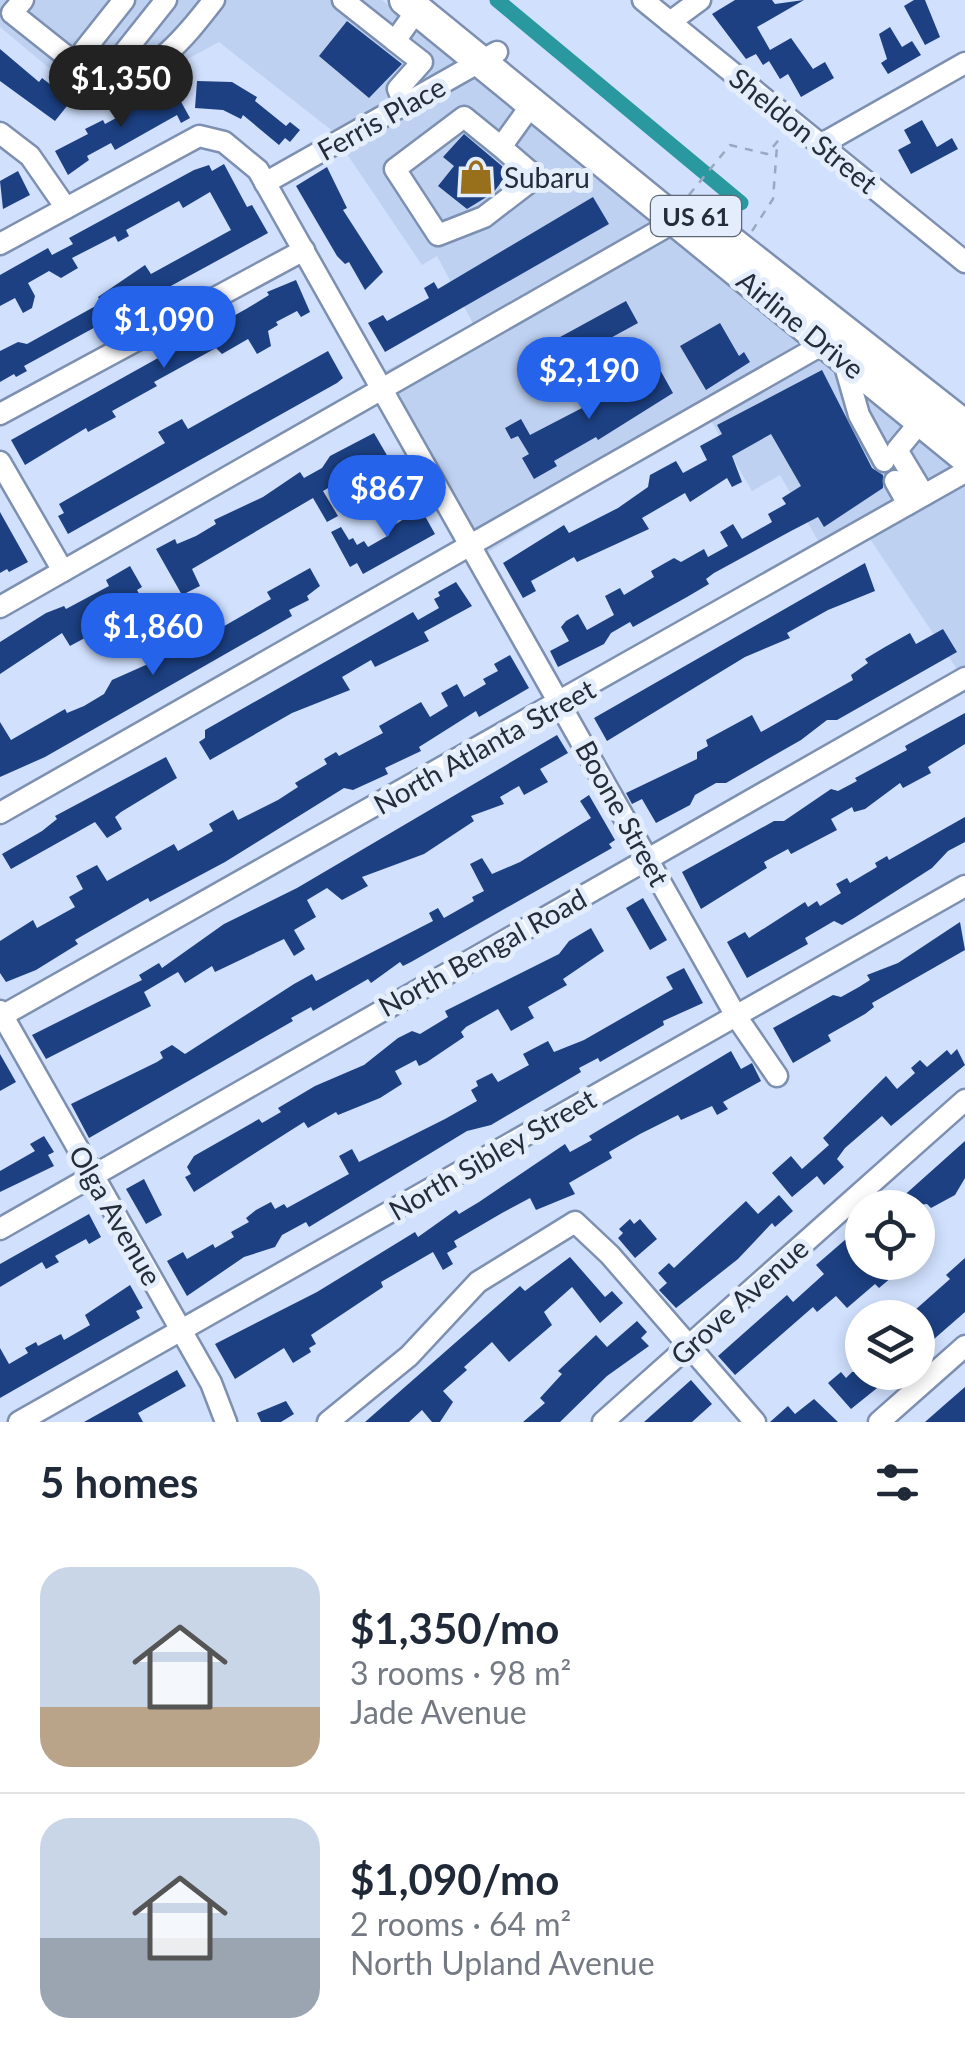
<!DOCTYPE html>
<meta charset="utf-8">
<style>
:root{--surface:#fff;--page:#f6f6f7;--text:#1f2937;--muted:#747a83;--line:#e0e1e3;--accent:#2563eb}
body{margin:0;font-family:Lato,sans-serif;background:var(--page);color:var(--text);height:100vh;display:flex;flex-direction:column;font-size:38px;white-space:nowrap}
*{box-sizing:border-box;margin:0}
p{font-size:32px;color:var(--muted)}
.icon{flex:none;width:55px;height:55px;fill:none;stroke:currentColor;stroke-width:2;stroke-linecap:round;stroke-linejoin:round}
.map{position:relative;height:1422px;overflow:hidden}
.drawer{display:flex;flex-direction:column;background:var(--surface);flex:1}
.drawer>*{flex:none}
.controls{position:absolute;left:845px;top:1190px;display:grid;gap:20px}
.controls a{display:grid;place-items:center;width:90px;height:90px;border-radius:50%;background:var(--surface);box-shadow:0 5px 15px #0003;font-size:50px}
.price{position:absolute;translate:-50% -85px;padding:0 22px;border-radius:35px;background:var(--accent);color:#fff;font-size:32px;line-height:65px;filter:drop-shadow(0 2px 5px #0008)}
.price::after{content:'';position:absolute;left:50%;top:60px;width:30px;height:22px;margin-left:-15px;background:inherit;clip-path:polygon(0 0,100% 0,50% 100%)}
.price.current{background:#222;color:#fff}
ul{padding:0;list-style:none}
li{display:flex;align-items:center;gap:30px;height:250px;padding:0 40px}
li+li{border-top:2px solid var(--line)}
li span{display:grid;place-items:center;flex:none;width:280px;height:200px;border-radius:30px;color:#555}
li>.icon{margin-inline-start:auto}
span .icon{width:120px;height:120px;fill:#fffc;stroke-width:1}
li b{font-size:42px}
h2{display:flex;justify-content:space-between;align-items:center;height:120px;padding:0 40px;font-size:42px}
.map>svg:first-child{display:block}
.built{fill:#bed1f1}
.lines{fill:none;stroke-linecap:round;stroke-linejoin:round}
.canal{stroke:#29989f;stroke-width:15}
.building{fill:#1c4082}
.minor-casing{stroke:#7d90b1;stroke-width:25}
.highway-casing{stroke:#7d90b1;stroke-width:35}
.path{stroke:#9aa8c0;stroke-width:2.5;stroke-dasharray:8 8;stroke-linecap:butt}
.minor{stroke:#fff;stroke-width:20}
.highway{stroke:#fff;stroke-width:30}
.labels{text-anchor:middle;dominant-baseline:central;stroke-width:10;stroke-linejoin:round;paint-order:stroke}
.shield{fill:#e4edfc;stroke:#5e6774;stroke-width:2.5}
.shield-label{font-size:25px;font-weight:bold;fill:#252d3a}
.street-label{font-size:28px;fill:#252d3a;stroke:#e4edfc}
.poi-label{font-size:28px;fill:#252d3a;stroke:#e4edfc;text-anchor:start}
</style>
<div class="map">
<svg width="965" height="1422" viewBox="0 0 965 1422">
<rect width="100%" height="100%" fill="#d0e0fd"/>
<!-- built -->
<polygon class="built" points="0,0 382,0 965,478 965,681 870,539 830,561 780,475 752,491 710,419 470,563 368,379 475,327 437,256 422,265 330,129 219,42 97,108 0,27"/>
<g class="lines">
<!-- canal -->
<polyline class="canal" points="497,0 741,203"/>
</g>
<!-- building -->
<g class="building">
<polygon points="735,0 772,0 775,4 804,0 757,27 770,50 791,38 813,69 825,62 834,78 801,97 788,74 780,79 769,61 763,65 756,54 746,59 712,14"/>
<polygon points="914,0 925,0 940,37 925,45 904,6"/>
<polygon points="347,21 402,64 369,98 319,56"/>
<polygon points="890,27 902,47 912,41 921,55 888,74 881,63 887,59 879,34"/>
<polygon points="0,49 39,82 42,78 60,92 56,97 67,106 55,121 0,81"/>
<polygon points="197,81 232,82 257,97 255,101 286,126 290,122 300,130 290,142 285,138 279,145 243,115 241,119 223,110 195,108"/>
<polygon points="174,89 190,118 181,123 177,115 115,150 111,143 87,156 89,160 68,175 55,151 88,134 85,129 103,120 105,124 142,104 145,110"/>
<polygon points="922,120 937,147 952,138 958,149 911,174 898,150 911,143 904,130"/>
<polygon points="464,134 509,172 493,193 467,209 438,186 454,166 443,157"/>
<polygon points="224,164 247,207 252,205 268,233 24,366 27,371 16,377 14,374 0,382 0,351 18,342 27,344 101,303 98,297 145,265 151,274 231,230 210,192 183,208 179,201 126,230 129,236 118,242 115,236 72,258 78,268 61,278 49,271 28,283 35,296 32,308 23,313 15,298 0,306 0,275 48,248 52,255 73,244 69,238 194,170 209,165 212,171"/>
<polygon points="327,167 347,208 343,210 383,272 365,290 349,262 345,264 337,256 296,186"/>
<polygon points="18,171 30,195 3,209 0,181"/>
<polygon points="593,197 609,224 385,352 368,323 383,315 387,321 429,298 424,288 434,282 438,289"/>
<polygon points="296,280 310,312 301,317 297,311 276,322 278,325 268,331 271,346 257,354 248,339 222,354 216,348 154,382 157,386 112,411 116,417 88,432 86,428 25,465 11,440 246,309 269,295 267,292"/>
<polygon points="626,301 638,323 541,376 529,354"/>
<polygon points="720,323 739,356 744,352 750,362 706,390 680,346"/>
<polygon points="328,351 343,378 337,383 68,534 58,516 64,513 59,504 165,443 158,432 182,419 188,429"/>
<polygon points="659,368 673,393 598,440 596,437 554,461 557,466 534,479 522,458 529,454 518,436 511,439 505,428 521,419 530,435"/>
<polygon points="822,370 872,468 883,475 883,488 824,527 818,517 791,531 714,573 706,579 709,584 687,597 633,627 630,622 611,633 604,644 558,667 550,651 569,641 561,627 566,621 578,614 587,630 614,615 605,596 620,588 624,595 654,577 651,571 674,558 681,562 704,549 708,557 728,546 720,532 733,524 742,539 772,522 768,514 786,504 782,498 801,486 771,434 732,456 742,482 732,487 727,478 690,502 685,493 642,518 649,529 577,562 574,557 531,581 536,591 523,598 503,563 564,525 569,533 618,508 648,487 650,475 676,461 683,473 707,460 700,446 722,434 717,425"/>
<polygon points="374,433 388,457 385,459 395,475 391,477 394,483 374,495 359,470 323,491 338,516 327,522 313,498 192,569 200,586 182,595 156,549 175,539 177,544 196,536 216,524 214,520 263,497 300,472 304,478 322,468 330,456"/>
<polygon points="416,500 435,534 363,574 357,563 350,567 331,532 341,527 349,540 353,538 357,545 364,541 368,547 389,535 386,530 404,519 399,510"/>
<polygon points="0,512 28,562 9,572 7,569 0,573"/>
<polygon points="865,563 875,591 828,610 787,633 790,638 745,657 607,741 594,718"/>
<polygon points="130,566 142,587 137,590 143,601 91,628 94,633 70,646 62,633 0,674 0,642 46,613 64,606 66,609 109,586 106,580"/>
<polygon points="310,568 320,586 307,596 309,600 289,610 292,616 45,757 0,777 0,722 11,740 65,709 67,713 84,706 104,694 112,680 193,644 271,599 267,592"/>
<polygon points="456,582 472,606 424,632 429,641 375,667 371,660 342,677 350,690 292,713 210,760 199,742 205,738 205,730 413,612 418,620 439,608 434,599 440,596 438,592"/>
<polygon points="943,629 957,652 837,720 827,720 801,740 726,783 716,783 695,795 690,805 656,823 642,799 632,804 626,793 697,759 697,752 708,746 706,740 752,715 761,732 853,680 851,675 868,663 865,659 885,647 910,633 916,644"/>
<polygon points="510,655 529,688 479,717 476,711 419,747 421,751 385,768 388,774 353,790 344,788 225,862 150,902 148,898 75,940 78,944 36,970 6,982 0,973 0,941 33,920 37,928 75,907 69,897 83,889 76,876 97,865 107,881 174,844 178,851 213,831 209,824 233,810 238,820 278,800 298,787 295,783 327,764 324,759 336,752 339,756 383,733 379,726 421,702 430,717 448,706 441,693 457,684 464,697 486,684 483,679 498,671 494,664"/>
<polygon points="965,713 965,744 928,767 931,773 903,788 900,783 865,809 854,812 852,807 831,819 837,830 791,854 788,849 764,862 767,868 701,909 682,872 774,821 784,821 831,789 838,791 857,781 855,778 907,750 905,746"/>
<polygon points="557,735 568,753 540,769 548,782 524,795 519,786 500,797 504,804 471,816 474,821 424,854 362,877 368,886 342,900 327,888 307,900 316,917 294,930 305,949 294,956 284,939 215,972 212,966 185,983 178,972 144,992 151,1006 46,1059 32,1035 142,980 139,975 159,963 162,968 224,924 297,888"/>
<polygon points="166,757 177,778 121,812 115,817 122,829 107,838 95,822 11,869 2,854 42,831 57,819 55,816"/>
<polygon points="589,795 615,840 609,844 612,848 411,962 403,966 400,962 371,983 368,979 313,1011 311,1007 291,1018 293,1021 89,1138 71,1104 157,1062 163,1058 160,1052 172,1045 185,1054 294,984 312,974 316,981 433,921 429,913 438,908 444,918 474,901 472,897 484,891 470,864 482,858 492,874 520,862 591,818 580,801"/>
<polygon points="965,817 965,842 948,851 932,868 854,918 842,925 834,921 805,938 808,944 747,978 727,942 745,932 749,938 805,902 808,907 817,901 820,906 841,893 836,884 847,878 850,883 877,867 875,863 887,856 889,860"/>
<polygon points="643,898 667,940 650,950 626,908"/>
<polygon points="960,922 965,950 872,1003 874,1007 865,1014 828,1035 831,1041 793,1063 773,1028 833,995 841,997 859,987 870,980 867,975 898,963"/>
<polygon points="591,928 604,951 563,979 567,985 528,1007 534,1018 511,1031 498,1009 466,1027 461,1032 464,1037 427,1062 419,1066 416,1060 395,1071 402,1084 380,1098 338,1115 336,1112 308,1128 304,1122 194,1192 185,1177 191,1174 187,1167 194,1156 259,1119 262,1123 281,1112 278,1108 315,1086 364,1065 398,1038 412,1031 420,1034 448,1017 445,1011 559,954 569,941"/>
<polygon points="684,968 703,1003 663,1021 664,1025 600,1062 598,1058 579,1068 581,1072 491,1125 467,1131 309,1227 306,1222 282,1235 275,1247 244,1257 187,1296 167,1261 183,1252 187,1259 213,1244 215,1248 234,1237 231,1232 249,1222 246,1218 256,1210 271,1202 275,1209 284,1204 287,1208 349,1174 339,1156 352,1149 359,1162 445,1119 477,1101 471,1090 478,1086 476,1081 492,1073 498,1082 529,1065 523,1054 548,1041 554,1052 584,1040 673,989 666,977"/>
<polygon points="957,1049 965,1065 891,1126 882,1116 845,1148 837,1159 844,1167 824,1185 817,1176 792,1197 772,1173 791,1156 802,1169 829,1145 823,1138 886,1076 897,1089 915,1073 911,1068 920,1060 927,1067 947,1050 951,1055"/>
<polygon points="731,1051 741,1069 752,1063 761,1081 723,1102 728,1109 717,1115 712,1106 681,1120 678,1115 640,1134 609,1152 612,1158 569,1183 575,1194 536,1210 530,1198 502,1213 454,1241 457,1247 447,1253 453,1264 443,1270 433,1252 381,1282 383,1287 311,1335 316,1344 309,1348 311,1352 293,1363 284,1348 235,1379 215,1344 317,1292 415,1232 418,1237 456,1210 459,1214 479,1202 565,1144 570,1152 592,1140 589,1136"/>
<polygon points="0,1054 16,1082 0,1091"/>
<polygon points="44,1136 54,1152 48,1155 54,1166 0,1192 0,1171 35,1151 30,1144"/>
<polygon points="965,1141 965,1178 955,1195 931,1208 927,1204 890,1208"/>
<polygon points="144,1179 162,1215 146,1224 126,1189"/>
<polygon points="779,1195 793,1211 775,1227 772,1223 738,1259 676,1308 659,1290 667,1283 658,1273 669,1263 674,1268 746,1201 758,1214"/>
<polygon points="89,1214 101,1237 89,1244 86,1239 55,1256 59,1262 46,1269 42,1262 0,1287 0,1264"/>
<polygon points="630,1219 634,1224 640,1219 657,1239 635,1258 618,1238 623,1233 619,1229"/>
<polygon points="853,1233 862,1243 862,1262 879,1262 892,1277 879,1288 875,1284 847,1308 836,1296 817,1312 813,1307 735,1375 718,1356 787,1295 793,1302 824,1274 816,1265"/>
<polygon points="570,1257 605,1297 612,1291 623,1303 600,1323 572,1287 544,1312 552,1325 509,1362 492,1342 464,1367 467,1370 443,1391 453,1402 440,1422 432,1422 422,1410 409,1422 365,1422 520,1286 525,1291"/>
<polygon points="965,1258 965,1312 918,1353 918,1318 906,1318 950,1279 946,1275"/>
<polygon points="130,1285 143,1308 136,1311 140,1318 0,1398 0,1348 9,1364 28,1353 25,1348 36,1342 38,1346 61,1334 64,1340 90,1325 85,1315"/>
<polygon points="637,1321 647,1332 641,1338 649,1346 607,1376 560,1422 523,1422 545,1403 540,1398 562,1374 558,1371 596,1335 607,1347"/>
<polygon points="177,1370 186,1386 138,1413 143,1422 84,1422"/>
<polygon points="841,1372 846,1378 852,1372 897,1372 851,1409 828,1383"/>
<polygon points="691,1380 712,1404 692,1422 644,1422"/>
<polygon points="965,1387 965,1422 925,1422 942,1407"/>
<polygon points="814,1399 838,1422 770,1422 788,1406 795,1414"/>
<polygon points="286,1401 294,1414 281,1422 261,1422 257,1413"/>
</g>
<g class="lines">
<defs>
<g id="minor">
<path d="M 23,0 L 12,13 L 100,83 C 152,79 184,39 214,0"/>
<polyline points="343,0 395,41 417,10"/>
<polyline points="643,0 965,262"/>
<polyline points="670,22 700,0"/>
<polyline points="395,41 422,62 398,89 405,105"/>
<polyline points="74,63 124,0"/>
<polyline points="100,83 166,0"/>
<polyline points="0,133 30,156 66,208"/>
<polyline points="822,144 965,63"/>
<polyline points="501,147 464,117 395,169 438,235 484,217 536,177 501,147 532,104"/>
<polyline points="265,183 497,52"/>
<polyline points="0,244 199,136 224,142 258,170 736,1016 777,1076"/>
<polyline points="843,359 859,415 884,461"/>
<polyline points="0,414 304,250"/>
<polyline points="921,421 897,450 924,495"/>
<polyline points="0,462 63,571"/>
<polyline points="895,481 908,504"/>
<polyline points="0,607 692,212"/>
<polyline points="0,813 832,339"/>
<polyline points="0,1011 211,1383 226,1422"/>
<polyline points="0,1017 965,472"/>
<polyline points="0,1229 965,678"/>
<polyline points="19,1422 965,886"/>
<polyline points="328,1422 409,1356 478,1282 575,1222 610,1255 755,1422"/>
<polyline points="603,1422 965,1100"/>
<polyline points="879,1422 965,1346"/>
</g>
<g id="highway">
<polyline points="405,0 965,457"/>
<polyline points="731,242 965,426"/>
</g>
</defs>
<!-- minor casing -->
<use href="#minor" class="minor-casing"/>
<!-- highway casing -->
<use href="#highway" class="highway-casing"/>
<!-- path -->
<g class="path">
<polyline points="689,195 730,145 767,154 782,136"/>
<polyline points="752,231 773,199 777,146"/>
</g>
<!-- minor -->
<use href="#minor" class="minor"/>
<!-- highway -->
<use href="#highway" class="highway"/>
</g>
<!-- icons -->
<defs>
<symbol id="shop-bare" viewBox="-9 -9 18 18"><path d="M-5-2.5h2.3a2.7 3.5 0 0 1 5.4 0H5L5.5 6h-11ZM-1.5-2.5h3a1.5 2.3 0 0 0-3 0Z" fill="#98701c" stroke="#e4edfc" stroke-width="2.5" paint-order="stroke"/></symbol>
</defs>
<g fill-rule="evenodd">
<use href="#shop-bare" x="451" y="152" width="50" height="50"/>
</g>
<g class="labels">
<!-- shield labels -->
<rect class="shield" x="651" y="196" width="90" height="40" rx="8"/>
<g class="shield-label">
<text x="696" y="216">US 61</text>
</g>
<!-- street labels -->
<g class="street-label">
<text transform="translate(381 118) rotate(-29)">Ferris Place</text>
<text transform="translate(804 130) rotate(39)">Sheldon Street</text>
<text transform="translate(801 324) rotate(39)">Airline Drive</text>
<text transform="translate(484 746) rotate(-29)">North Atlanta Street</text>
<text transform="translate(623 813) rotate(61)">Boone Street</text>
<text transform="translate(482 952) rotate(-29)">North Bengal Road</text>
<text transform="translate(492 1154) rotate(-30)">North Sibley Street</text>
<text transform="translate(116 1215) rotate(60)">Olga Avenue</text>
<text transform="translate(739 1301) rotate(-42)">Grove Avenue</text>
</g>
<!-- poi labels -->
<g class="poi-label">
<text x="504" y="177">Subaru</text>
</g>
</g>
</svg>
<div class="controls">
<a><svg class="icon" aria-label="locate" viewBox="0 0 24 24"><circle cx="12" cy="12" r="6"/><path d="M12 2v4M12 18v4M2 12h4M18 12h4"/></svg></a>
<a><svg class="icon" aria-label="layers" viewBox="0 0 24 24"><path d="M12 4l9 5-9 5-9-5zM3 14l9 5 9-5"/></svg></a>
</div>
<b class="price current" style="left:121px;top:130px">$1,350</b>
<b class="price" style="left:164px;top:371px">$1,090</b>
<b class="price" style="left:589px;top:422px">$2,190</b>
<b class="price" style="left:387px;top:540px">$867</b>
<b class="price" style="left:153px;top:678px">$1,860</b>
</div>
<section class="drawer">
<h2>5 homes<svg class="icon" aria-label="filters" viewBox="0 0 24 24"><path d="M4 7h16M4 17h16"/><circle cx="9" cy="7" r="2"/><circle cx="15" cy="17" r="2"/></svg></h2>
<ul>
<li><span style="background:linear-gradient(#c9d6e8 70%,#b9a48a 0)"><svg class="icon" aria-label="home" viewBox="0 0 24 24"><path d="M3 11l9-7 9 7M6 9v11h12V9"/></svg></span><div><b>$1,350/mo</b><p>3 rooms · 98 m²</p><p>Jade Avenue</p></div></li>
<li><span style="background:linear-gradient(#c9d6e8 60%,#9aa5b1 0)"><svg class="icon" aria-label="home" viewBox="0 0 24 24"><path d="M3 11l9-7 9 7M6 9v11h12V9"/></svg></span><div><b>$1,090/mo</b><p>2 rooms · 64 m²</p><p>North Upland Avenue</p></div></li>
</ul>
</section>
